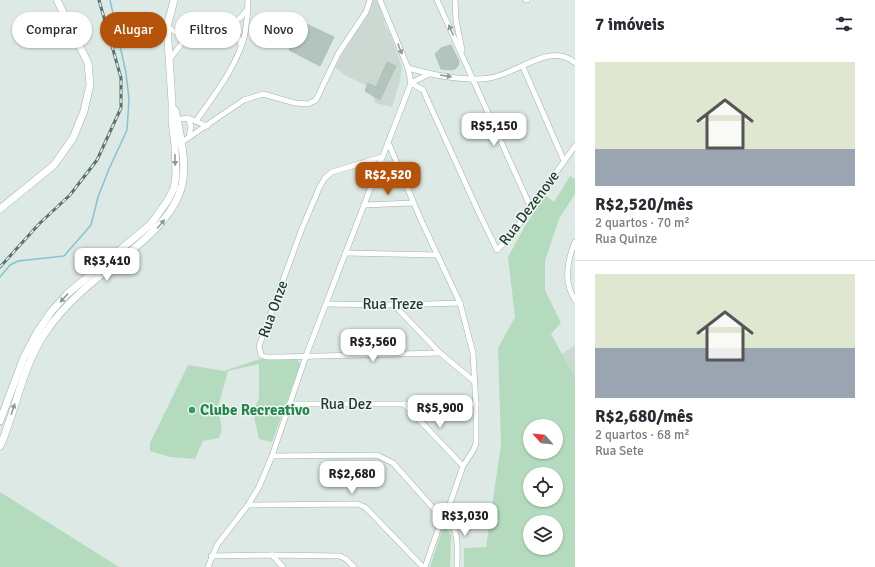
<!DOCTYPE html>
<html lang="pt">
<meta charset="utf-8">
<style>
:root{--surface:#fff;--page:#f2f2f3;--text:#2b2b33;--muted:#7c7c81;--line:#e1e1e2;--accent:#b45309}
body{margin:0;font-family:Signika,sans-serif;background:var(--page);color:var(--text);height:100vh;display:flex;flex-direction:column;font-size:15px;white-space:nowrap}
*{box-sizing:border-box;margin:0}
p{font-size:13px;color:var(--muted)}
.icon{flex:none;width:22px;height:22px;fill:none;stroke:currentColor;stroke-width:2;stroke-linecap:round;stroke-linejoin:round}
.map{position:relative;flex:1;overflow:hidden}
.details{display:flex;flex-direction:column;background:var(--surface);width:300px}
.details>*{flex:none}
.banner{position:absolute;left:12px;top:12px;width:380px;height:36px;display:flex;gap:8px}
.needle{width:26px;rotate:297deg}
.buttons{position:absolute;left:523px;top:419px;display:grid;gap:8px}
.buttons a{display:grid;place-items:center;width:40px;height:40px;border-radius:50%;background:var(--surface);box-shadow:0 1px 3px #0004;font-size:20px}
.price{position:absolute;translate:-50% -34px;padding:0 9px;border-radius:8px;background:#fff;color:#222;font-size:13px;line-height:26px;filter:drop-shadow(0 1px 2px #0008)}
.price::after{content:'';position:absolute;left:50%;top:24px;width:12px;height:9px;margin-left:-6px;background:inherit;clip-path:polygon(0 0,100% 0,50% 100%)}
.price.active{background:var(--accent);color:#fff}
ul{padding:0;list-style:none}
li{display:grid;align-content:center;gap:8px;height:212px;padding:0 20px}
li+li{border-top:1px solid var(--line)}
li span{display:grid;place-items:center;height:124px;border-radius:0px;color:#555}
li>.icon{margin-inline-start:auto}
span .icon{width:72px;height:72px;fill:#fffc;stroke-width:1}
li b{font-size:17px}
h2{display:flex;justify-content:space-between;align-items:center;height:48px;padding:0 20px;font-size:17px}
.chip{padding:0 14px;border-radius:18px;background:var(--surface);box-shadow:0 1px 3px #0004;font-size:14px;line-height:36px}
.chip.active{background:var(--accent);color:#fff}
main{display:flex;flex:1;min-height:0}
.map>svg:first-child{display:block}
.built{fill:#cbd9d2}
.green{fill:#b5dbbf;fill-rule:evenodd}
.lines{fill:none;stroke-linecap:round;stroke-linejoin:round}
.stream{stroke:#82c5d1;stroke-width:1.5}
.building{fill:#b2c4bc;stroke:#afc3ba}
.minor-casing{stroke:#a0b1ab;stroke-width:6}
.secondary-casing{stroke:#9cb5ac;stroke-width:8}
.minor{stroke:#fff;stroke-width:5}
.secondary{stroke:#fff;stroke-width:7}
.rail-casing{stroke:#58756d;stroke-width:3}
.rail{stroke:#edf6f1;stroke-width:1.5;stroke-dasharray:4.5;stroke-linecap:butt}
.oneway{fill:#8e9c98}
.leisure-dot{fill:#2e9e5b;stroke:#edf6f1;stroke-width:1.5}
.labels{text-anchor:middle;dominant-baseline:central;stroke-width:3;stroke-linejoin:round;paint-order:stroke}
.street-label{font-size:15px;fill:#1e3931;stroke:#edf6f1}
.leisure-label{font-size:15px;font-weight:bold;fill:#27864d;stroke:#edf6f1;text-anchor:start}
</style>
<main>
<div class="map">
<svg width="575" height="567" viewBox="0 0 575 567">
<rect width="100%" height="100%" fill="#dde9e4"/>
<!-- built -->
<g class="built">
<polygon points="371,0 377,0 379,4 386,27 391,36 402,67 400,81 392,107 375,103 372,94 365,91 367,86 345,75 335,67"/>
<polygon points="575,345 575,376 562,354"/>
</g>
<!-- green -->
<g class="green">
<path d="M 570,176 L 575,179 L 575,194 L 559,219 L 545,261 L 545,290 L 561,323 L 551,334 L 562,354 L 575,376 L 575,567 L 464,567 L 464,548 L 486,547 L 501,445 L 498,348 L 515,317 L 508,257 L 525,226 L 545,195 L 554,202 ZM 530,426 L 556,426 L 556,452 L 530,452 ZM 530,474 L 556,474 L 556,500 L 530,500 ZM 530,522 L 556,522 L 556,548 L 530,548 Z"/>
<polygon points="260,359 293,359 298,360 300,365 272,442 259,439 253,412 259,398 259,364 228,371 218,407 222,430 219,438 203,441 195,459 170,457 150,451 150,443 188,365 224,371"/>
<polygon points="0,492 119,567 0,567"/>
<polygon points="444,524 451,536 450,567 430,567"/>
</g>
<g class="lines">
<!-- stream -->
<polyline class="stream" points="0,277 10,265 18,261 64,256 91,225 98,197 109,169 127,130 129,99 126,73 110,0"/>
</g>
<!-- building -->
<g class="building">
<polygon points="302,22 334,37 320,66 289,50"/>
<polygon points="451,45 459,61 458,66 455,69 451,70 441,69 435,54 441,48"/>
<polygon points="387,62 396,66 380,100 365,91 368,83 376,87"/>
</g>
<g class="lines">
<defs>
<g id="minor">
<polyline points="380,0 408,68 411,83"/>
<polyline points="437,0 531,208"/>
<polyline points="455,0 456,20 462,50"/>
<polyline points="526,0 527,0"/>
<polyline points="167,27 186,38"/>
<polyline points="228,28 238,36 241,45"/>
<polyline points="169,60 186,38 228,28 242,16 248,8"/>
<polyline points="523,67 564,161"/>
<path d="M 408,68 C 433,75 463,82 490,78 C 517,74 551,41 575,63"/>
<polyline points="411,83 423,90 479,213 497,250 510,237 575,146"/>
<polyline points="411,83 429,74"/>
<polyline points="188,118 191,126 189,137"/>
<polyline points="175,120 188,118 207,126"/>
<path d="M 196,121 C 214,95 238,65 245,34 C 247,23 248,12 248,0"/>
<polyline points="388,142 421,220 460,303 473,353 476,407 476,443 474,449 463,466 446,515 442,518 425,567"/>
<polyline points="179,144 244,100 263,94 295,103 308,104 316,100 338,54 366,12 370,0"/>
<polyline points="382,157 332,172 325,178 320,186 301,231 259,346 261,355 266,357 280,357 440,353"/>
<polyline points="364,205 413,203"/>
<path d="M 575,242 C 567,261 563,282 575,300"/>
<polyline points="345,253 437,255"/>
<polyline points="326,304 394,305 460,303"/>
<polyline points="394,305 440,353 475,382"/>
<polyline points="289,404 476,404"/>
<polyline points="404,404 463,466"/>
<polyline points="272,456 377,455 393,463 442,518"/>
<polyline points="248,505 357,504 365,507 423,567"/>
<path d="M 446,515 C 460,534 457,545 457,567"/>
<polyline points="272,555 283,567"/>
<polyline points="211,556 272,555 340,556 346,559 354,567"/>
<polyline points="208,567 217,545 248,505 259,487 272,456 307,353 411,83"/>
</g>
<g id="secondary">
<polyline points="0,209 54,165 73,138 84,111 90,85 88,63 57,0"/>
<polyline points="0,421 24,357 38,331 51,312 67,294 151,224 168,200 174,188 176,175 175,146 172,121 172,102 167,27 174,0"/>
<path d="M 0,446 C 5,437 7,426 11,417 C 20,389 28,358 45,333 C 55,318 68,304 81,292 C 114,261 171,230 182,185 C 187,162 180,133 175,110"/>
</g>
</defs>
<!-- minor casing -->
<use href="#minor" class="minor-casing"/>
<!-- secondary casing -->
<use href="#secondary" class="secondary-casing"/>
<!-- minor -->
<use href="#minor" class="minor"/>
<!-- secondary -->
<use href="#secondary" class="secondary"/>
<defs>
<polyline id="rail" points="0,267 40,223 70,195 97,160 121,108 121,78 99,0"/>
</defs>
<!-- rail casing -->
<use href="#rail" class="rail-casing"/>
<!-- rail -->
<use href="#rail" class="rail"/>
</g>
<!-- one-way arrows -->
<defs><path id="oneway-solid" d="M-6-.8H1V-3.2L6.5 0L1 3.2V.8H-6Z"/></defs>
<g class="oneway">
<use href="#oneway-solid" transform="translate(451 30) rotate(-114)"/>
<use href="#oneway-solid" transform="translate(400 49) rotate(68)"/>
<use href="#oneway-solid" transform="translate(446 76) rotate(9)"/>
<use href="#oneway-solid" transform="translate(175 160) rotate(89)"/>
<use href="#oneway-solid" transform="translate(161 224) rotate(-50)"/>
<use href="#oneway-solid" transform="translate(64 298) rotate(133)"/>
<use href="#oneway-solid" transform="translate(13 409) rotate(-71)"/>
</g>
<!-- markers -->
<circle class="leisure-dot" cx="192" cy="410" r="4"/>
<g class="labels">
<!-- street labels -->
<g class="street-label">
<text transform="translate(529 208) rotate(-53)">Rua Dezenove</text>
<text x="393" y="304">Rua Treze</text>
<text transform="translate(273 309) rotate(-70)">Rua Onze</text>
<text x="346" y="404">Rua Dez</text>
</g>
<!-- leisure labels -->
<g class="leisure-label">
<text x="200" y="410">Clube Recreativo</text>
</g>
</g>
</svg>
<div class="buttons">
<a><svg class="needle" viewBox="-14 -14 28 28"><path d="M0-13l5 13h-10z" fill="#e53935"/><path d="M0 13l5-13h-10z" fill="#7c7c81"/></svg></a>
<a><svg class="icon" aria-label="locate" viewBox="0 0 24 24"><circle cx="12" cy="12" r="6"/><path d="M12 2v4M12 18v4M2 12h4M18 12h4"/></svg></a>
<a><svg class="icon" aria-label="layers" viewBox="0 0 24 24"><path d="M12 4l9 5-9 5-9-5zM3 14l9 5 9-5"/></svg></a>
</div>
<b class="price" style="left:494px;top:147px">R$5,150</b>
<b class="price active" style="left:388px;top:196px">R$2,520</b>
<b class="price" style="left:107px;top:282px">R$3,410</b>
<b class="price" style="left:373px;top:363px">R$3,560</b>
<b class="price" style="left:440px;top:429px">R$5,900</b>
<b class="price" style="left:352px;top:495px">R$2,680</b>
<b class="price" style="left:465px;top:537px">R$3,030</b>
<div class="banner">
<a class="chip">Comprar</a>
<a class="chip active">Alugar</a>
<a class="chip">Filtros</a>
<a class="chip">Novo</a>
</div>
</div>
<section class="details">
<h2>7 imóveis<svg class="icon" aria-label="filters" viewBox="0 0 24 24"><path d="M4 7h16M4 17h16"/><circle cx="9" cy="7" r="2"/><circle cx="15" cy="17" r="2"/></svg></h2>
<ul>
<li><span style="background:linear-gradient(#dfe7d0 70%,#9aa5b1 0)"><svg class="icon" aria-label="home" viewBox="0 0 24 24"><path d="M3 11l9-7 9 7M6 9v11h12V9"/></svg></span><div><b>R$2,520/mês</b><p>2 quartos · 70 m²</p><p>Rua Quinze</p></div></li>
<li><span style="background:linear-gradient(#dfe7d0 60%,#9aa5b1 0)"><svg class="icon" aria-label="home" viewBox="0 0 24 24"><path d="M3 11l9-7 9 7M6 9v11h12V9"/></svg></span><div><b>R$2,680/mês</b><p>2 quartos · 68 m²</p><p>Rua Sete</p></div></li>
</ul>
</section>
</main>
